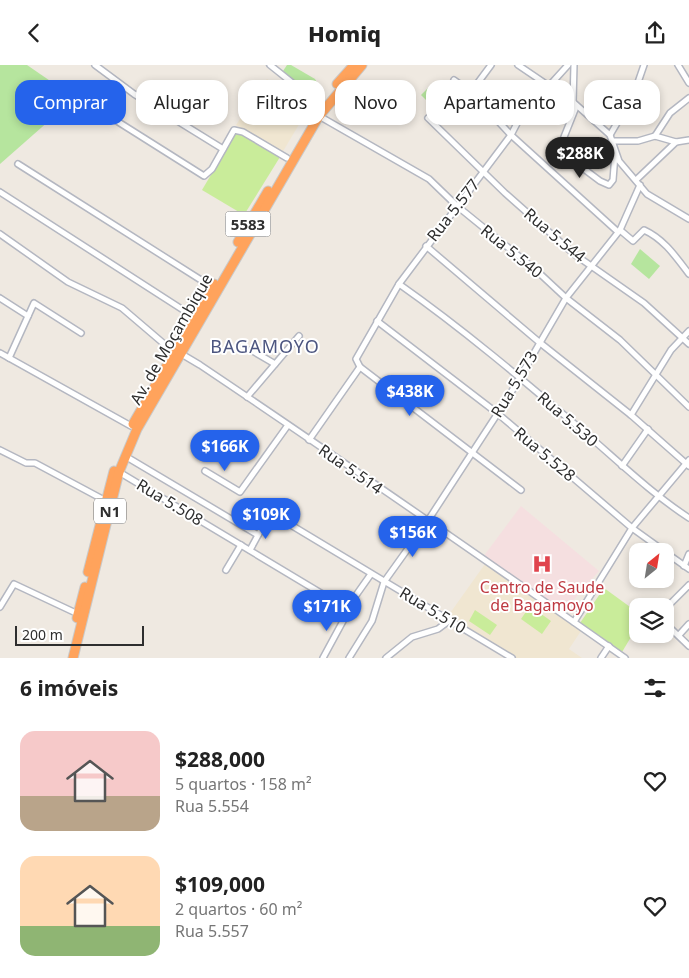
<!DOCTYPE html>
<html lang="pt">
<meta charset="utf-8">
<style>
:root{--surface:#fff;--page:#f6f6f6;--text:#222;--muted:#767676;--accent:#2563eb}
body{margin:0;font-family:"Noto Sans",sans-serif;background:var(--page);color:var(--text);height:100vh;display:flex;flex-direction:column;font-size:19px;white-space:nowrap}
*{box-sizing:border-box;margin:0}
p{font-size:16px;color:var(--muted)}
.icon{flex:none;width:28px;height:28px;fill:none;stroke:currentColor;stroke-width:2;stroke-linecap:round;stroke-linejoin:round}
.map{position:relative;height:593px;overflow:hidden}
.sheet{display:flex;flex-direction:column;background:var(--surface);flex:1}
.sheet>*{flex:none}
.guide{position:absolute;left:15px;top:15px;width:660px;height:45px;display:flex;gap:10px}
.needle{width:32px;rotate:30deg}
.buttons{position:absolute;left:629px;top:478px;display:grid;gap:10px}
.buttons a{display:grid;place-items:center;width:45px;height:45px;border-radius:10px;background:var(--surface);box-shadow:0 2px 8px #0003;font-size:25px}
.scale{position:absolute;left:15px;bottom:12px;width:129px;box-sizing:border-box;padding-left:5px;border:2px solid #2e2e2e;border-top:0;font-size:14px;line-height:18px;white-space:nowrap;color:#2e2e2e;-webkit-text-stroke:4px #fff;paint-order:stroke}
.price{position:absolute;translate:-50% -42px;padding:0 11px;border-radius:18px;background:var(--accent);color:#fff;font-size:16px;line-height:32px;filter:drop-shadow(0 1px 2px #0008)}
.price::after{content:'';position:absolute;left:50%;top:30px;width:15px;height:11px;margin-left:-8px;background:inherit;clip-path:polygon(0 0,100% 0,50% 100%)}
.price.active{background:#222;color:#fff}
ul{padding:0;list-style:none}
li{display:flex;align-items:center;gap:15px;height:125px;padding:0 20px}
li span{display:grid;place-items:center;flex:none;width:140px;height:100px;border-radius:15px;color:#555}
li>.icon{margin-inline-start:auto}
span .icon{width:60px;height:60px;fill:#fffc;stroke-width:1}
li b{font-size:21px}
h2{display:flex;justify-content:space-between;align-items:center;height:60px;padding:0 20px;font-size:21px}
.pill{padding:0 18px;border-radius:15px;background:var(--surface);box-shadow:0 2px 8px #0003;font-size:18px;line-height:45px}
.pill.active{background:var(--accent);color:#fff}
header{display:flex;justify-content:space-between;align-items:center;height:65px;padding:0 20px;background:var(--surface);font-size:22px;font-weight:800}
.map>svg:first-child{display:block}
.education{fill:#f0e6d1}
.medical{fill:#f5dfe0}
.green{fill:#b6e59e}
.pitch{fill:#c9ec9a}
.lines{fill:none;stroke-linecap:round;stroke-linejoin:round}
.street-casing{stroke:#b4b7c1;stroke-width:8}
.highway-casing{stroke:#c9c9c9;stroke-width:11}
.street{stroke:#fff;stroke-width:5}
.highway{stroke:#ffa35c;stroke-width:9}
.labels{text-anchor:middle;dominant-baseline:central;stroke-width:4;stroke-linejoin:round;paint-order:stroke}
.shield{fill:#fff;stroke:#6d6d6d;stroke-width:1}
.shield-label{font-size:15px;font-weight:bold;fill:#2e2e2e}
.street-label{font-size:16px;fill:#2e2e2e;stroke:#fff}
.health-label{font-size:16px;fill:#be3a42;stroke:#fff}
.neighbourhood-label{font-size:18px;letter-spacing:1px;fill:#4d5680;stroke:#fff}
</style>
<header><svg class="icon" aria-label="back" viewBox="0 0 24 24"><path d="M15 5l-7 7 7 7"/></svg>Homiq<svg class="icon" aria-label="share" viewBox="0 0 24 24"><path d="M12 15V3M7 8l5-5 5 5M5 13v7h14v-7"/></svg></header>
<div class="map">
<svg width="689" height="593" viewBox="0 0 689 593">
<rect width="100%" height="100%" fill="#efe9e1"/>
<!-- education -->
<g class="education">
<polygon points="267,14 310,41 282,88 236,60"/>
<polygon points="485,499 581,566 569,584 582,593 515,593 448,551"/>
</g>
<!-- medical -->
<polygon class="medical" points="521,441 599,506 563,547 483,492"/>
<!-- green -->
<g class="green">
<polygon points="0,0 27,0 75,33 0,99"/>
<path d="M 287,0 L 291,0 L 315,14 L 321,25 L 319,30 C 306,28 292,17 283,6 Z"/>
<polygon points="431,20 440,30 431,40 421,30"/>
<polygon points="640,184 660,201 649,214 631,199"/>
</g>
<!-- pitch -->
<g class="pitch">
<polygon points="237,66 280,92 244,150 202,125"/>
<polygon points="604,523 637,547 637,562 622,587 580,558"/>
<polygon points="530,541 551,556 542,569 521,554"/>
<polygon points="475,545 497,560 490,570 469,556"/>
</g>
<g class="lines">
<defs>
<g id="street">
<polyline points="95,0 134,29 223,84"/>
<polyline points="270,0 320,40"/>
<polyline points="518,0 549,21"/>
<polyline points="678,0 689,18"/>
<polyline points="454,15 471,27 511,70 618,167"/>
<polyline points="547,23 560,35 573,37 610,70 619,96 647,129 689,154"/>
<polyline points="471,27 491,0"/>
<polyline points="573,37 574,0"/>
<polyline points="93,41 204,111 212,104 234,65 243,67 287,93"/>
<polyline points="576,42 560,82 560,86 600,116 609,120 613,115 615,89"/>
<polyline points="319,51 429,114 457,141 537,206 566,233 620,275 689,342"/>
<polyline points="428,53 505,128 574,189 644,238 689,279"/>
<polyline points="610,70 634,29 644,0"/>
<polyline points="655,71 670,48 689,33"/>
<polyline points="613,76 638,76 655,71 676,77"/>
<polyline points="18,99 212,222"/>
<polyline points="636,115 676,77 689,75"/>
<polyline points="0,127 194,252"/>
<path d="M 620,165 L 633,176 L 644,165 C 664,174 676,192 689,209"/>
<path d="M 0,169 L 68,217 L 122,243 L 163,278 L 200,300 C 343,396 484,494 625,593"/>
<polyline points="426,181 539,277 631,350 689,401"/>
<path d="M 399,219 C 463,264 523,315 583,366 C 618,396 651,428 689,453"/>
<polyline points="0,233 28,251"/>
<polyline points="377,256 497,348 632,463 664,486"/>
<polyline points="251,285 275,299"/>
<polyline points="0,288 131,361"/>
<polyline points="9,293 34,238 81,268"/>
<polyline points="247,332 299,271"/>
<polyline points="631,350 671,285 689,266"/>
<polyline points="309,375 360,302"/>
<polyline points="0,385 26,398 35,398 106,436"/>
<polyline points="125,391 258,470"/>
<polyline points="622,401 648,364"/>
<polyline points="205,406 240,427 288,360"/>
<polyline points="119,407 349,545 323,593"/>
<polyline points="521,425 360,302 356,294 399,219 511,70 526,41 549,21 568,0"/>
<polyline points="250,485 269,450 276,451 512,593"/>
<polyline points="665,487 689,504"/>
<polyline points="684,501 689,489"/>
<polyline points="226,505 241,480"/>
<polyline points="0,542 14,519 78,549"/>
<polyline points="347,543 371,509"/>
<polyline points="665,544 689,520"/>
<polyline points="574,557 632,463 689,395"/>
<polyline points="665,558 689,581"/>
<polyline points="679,570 689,559"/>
<polyline points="349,593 372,556 384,517 427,457 509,331 566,233 620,165 640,120"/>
<polyline points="386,593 412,572 438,564 450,555"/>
<polyline points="601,593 609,581"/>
</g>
<g id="highway">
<polyline points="337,19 354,0"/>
<polyline points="238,177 268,126"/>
<polyline points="133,359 214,219"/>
<polyline points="88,507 114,406"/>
<polyline points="77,553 85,522"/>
<polyline points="73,593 119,407 137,364 319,51 362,0"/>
</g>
</defs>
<!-- street casing -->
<use href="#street" class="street-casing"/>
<!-- highway casing -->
<use href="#highway" class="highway-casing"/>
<!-- street -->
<use href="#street" class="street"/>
<!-- highway -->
<use href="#highway" class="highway"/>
</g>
<!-- icons -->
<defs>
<symbol id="hospital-bare" viewBox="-9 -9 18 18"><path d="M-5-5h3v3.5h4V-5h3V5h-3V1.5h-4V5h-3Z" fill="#e0444e" stroke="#fff" stroke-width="2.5" paint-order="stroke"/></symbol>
</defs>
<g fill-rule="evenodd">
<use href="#hospital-bare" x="528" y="485" width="28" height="28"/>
</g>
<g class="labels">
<!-- shield labels -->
<g class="shield">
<rect x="225.5" y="146.5" width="45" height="25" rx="4"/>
<rect x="94" y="433.5" width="32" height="25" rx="4"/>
</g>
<g class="shield-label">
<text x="248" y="159">5583</text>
<text x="110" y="446">N1</text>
</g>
<!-- street labels -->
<g class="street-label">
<text transform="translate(453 145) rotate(-52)">Rua 5.577</text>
<text transform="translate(555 170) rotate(40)">Rua 5.544</text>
<text transform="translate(512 186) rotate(39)">Rua 5.540</text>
<text transform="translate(171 274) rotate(-60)">Av. de Moçambique</text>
<text transform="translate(514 319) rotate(-59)">Rua 5.573</text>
<text transform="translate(568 354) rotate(41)">Rua 5.530</text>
<text transform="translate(545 389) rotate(40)">Rua 5.528</text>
<text transform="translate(351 404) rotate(35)">Rua 5.514</text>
<text transform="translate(170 437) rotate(31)">Rua 5.508</text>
<text transform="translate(433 545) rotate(31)">Rua 5.510</text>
</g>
<!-- health labels -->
<g class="health-label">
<text x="542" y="522">Centro de Saude<tspan x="542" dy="18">de Bagamoyo</tspan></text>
</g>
<!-- neighbourhood labels -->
<g class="neighbourhood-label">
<text x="265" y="281">BAGAMOYO</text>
</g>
</g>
</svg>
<div class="buttons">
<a><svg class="needle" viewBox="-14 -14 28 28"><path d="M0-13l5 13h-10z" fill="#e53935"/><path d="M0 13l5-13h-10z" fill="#767676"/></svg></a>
<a><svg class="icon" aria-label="layers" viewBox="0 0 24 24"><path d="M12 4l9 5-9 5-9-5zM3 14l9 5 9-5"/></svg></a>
</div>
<div class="scale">200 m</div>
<b class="price active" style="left:580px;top:114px">$288K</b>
<b class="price" style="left:410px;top:352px">$438K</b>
<b class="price" style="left:225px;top:407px">$166K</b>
<b class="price" style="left:266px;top:475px">$109K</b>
<b class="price" style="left:413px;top:493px">$156K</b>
<b class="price" style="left:327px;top:567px">$171K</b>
<div class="guide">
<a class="pill active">Comprar</a>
<a class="pill">Alugar</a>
<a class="pill">Filtros</a>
<a class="pill">Novo</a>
<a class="pill">Apartamento</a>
<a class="pill">Casa</a>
</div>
</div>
<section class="sheet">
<h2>6 imóveis<svg class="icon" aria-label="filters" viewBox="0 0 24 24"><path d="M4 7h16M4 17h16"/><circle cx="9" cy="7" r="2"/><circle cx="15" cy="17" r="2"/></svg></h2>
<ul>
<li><span style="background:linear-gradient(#f6c9c9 65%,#b9a48a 0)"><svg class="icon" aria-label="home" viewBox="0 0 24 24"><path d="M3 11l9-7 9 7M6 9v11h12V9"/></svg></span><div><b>$288,000</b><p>5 quartos · 158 m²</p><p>Rua 5.554</p></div><svg class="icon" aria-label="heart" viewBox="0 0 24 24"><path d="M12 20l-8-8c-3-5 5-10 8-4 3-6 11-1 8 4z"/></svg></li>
<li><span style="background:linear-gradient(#ffd9b3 70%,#8fb573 0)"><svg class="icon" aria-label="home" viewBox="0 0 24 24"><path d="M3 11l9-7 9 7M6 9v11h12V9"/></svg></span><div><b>$109,000</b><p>2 quartos · 60 m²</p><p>Rua 5.557</p></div><svg class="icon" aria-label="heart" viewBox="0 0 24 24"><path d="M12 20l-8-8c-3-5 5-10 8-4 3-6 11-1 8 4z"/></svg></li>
</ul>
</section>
